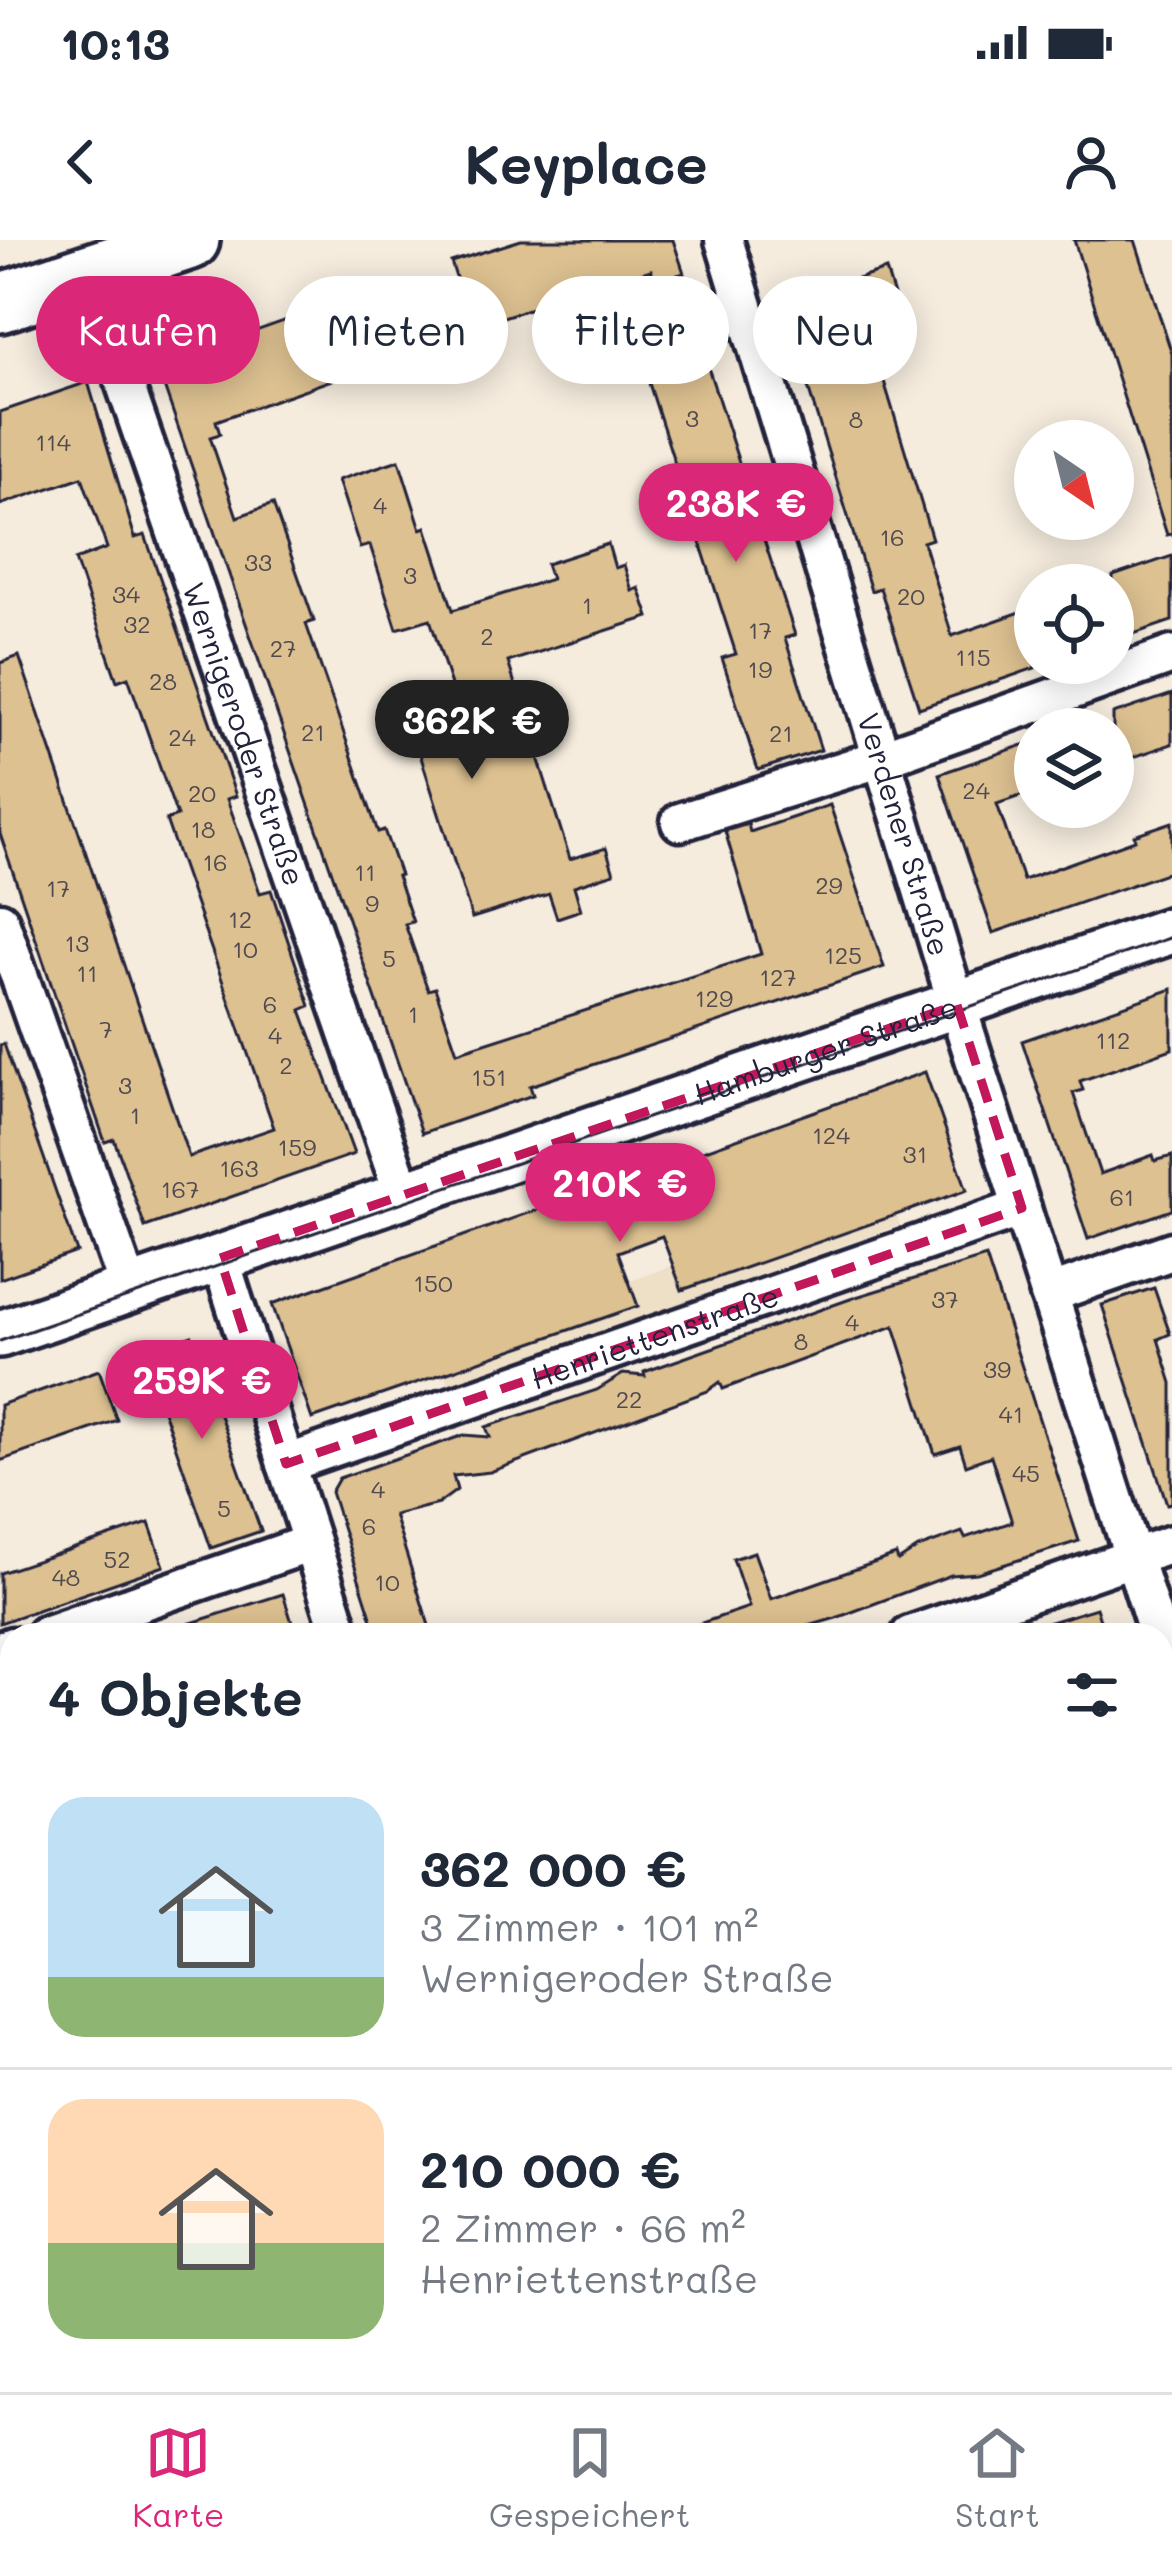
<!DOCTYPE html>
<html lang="de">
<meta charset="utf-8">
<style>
:root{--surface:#fff;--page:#f6f6f7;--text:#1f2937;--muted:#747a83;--line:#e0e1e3;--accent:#db2777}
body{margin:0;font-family:Mali,sans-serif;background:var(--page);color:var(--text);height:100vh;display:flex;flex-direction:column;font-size:45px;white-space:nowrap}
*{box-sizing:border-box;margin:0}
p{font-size:39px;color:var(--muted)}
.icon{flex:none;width:66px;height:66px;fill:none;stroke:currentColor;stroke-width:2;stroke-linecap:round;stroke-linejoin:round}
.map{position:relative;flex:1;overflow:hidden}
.sheet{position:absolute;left:0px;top:1383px;width:1173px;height:771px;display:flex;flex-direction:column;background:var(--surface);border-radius:36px 36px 0 0;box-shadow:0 6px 30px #0003}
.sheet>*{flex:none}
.guide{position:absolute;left:36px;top:36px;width:1101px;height:108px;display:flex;gap:24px}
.needle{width:78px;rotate:145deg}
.controls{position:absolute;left:1014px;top:180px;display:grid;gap:24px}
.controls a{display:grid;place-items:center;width:120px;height:120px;border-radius:50%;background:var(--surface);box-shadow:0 6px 30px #0003;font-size:60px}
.price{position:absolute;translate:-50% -102px;padding:0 27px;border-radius:42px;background:var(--accent);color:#fff;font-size:39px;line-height:78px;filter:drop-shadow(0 3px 6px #0008)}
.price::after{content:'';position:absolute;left:50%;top:72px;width:36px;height:27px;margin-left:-18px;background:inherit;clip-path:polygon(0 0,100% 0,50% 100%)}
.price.current{background:#222;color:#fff}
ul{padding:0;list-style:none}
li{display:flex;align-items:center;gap:36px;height:300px;padding:0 48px}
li+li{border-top:3px solid var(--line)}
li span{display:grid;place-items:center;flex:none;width:336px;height:240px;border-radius:36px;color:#555}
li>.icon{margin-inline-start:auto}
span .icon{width:144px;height:144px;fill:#fffc;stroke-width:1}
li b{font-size:51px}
h2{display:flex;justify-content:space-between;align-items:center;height:144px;padding:0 48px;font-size:51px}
.chip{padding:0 42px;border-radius:54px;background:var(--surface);box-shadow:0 6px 30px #0003;font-size:42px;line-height:108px}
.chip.current{background:var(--accent);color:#fff}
.status{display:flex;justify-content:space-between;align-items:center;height:84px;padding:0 60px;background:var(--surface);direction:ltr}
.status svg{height:33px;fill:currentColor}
header{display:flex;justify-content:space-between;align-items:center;height:156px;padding:0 48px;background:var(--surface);font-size:54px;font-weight:800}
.tab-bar{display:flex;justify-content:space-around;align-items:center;height:168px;border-top:3px solid var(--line);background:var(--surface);font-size:33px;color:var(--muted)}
.tab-bar a{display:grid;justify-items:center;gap:6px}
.tab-bar .current{color:var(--accent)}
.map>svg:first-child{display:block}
.built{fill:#eedfc7}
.building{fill:#ddc191;stroke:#22223b;stroke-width:3}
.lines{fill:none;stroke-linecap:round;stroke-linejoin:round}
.minor-casing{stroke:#22223b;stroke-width:45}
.tertiary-casing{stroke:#22223b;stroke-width:54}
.primary-casing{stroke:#22223b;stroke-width:66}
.minor{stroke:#fff;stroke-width:36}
.tertiary{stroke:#fff;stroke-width:45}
.primary{stroke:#fff;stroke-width:57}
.tram{stroke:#22223b;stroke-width:3}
.marked{fill:none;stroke:#c2185b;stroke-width:9;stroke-dasharray:24 15;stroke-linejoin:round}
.labels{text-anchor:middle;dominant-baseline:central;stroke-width:9;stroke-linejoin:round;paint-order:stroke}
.number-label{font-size:24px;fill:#514a50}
.street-label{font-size:30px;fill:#22223b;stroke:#fff}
</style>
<div class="status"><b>10:13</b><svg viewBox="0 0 49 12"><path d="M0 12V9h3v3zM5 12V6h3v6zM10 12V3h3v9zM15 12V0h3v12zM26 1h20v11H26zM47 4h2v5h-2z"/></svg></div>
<header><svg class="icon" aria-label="back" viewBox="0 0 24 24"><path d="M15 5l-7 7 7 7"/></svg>Keyplace<svg class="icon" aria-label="person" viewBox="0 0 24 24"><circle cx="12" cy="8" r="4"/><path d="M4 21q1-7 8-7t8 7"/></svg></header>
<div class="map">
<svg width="1172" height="2152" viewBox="0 0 1172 2152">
<rect width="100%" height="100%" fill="#f5ecde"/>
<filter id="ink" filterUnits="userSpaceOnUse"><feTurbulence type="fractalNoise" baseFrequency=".00833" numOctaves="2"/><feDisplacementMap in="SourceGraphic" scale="24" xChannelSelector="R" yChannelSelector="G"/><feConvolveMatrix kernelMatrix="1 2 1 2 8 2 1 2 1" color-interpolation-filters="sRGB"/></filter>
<g filter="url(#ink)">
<!-- built -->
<polygon class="built" points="886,942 900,985 449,1145 434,1102 543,1071 838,968"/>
<!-- building -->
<g class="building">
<polygon points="521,0 673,0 684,33 655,42 651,30 472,87 451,22"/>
<polygon points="1074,0 1135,0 1172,114 1172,294 1167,295"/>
<polygon points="886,30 899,72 866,82 932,299 923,302 952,396 1035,367 1035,428 919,468 880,348 871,351 798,115 820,108 811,80 817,78 810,54"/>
<polygon points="380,47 402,115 216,181 220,194 210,197 237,277 273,264 314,381 306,384 378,592 384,590 400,635 397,636 413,682 405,684 428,750 435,748 457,812 761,714 725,591 748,584 750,592 830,565 884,727 530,846 533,855 422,893 157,126"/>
<polygon points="704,115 795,395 785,398 821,510 758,530 722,418 736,414 646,134"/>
<polygon points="88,142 135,298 145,295 236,556 227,559 260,653 271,650 281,680 310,766 301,770 354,914 145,987 114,899 105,902 0,594 0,423 19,416 189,917 274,888 166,580 177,576 128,437 117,441 75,320 107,308 82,237 0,265 0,172"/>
<polygon points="399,220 421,289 426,287 453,370 551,339 546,324 608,304 615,328 624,325 632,351 639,348 649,377 508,422 570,619 606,608 614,633 574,646 581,670 557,678 549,654 472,678 413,492 461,477 430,379 397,389 370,305 360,308 338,240"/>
<polygon points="1172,316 1172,381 1113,401 1113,336"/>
<polygon points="1172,454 1172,504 1113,524 1113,474"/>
<polygon points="1035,501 1035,551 997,564 1023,640 1135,600 1134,595 1172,582 1172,631 993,693 939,534"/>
<polygon points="1172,749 1172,809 1080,841 1083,850 1073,853 1100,934 1153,915 1155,921 1172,916 1172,970 1088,999 1022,801"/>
<polygon points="4,804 77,1012 0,1039 0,805"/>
<polygon points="925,832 967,950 682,1050 662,996 618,1012 638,1066 312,1179 272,1064"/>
<polygon points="986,1017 1079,1301 977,1333 951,1335 836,1378 778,1395 679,1395 678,1391 749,1367 733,1319 754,1312 771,1359 896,1315 898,1321 918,1308 962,1292 965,1298 1012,1282 991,1216 966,1225 960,1206 935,1214 894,1086 723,1149 720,1142 708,1151 490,1232 453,1236 457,1250 438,1264 394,1275 432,1395 377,1395 331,1252 339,1238 464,1195 490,1197 486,1187 597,1150 623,1134 645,1136 644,1132 856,1057"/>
<polygon points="1154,1048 1170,1094 1158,1099 1172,1143 1172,1263 1167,1264 1102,1065"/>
<polygon points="192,1096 261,1291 211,1308 143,1113"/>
<polygon points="99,1130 117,1180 0,1221 0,1165"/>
<polygon points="149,1283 164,1326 0,1383 0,1333"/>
<polygon points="283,1354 296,1395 173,1395 172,1389"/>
<polygon points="1096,1368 1105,1395 1028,1395 1027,1389"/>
</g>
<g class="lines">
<defs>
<g id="minor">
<path id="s1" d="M 724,0 L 957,765 L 1158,1395"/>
<path id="s2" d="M 87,34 L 403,954"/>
<polyline points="680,582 882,518 1172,415"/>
<polyline points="0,681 129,1049"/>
<polyline points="220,1018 341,1395"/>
<polyline points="1049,1054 1172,1011"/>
<path id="s3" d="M 286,1224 L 1022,968"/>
<polyline points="45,1395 311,1303"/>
<polyline points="910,1395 1172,1304"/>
<polyline points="1161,1405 1172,1440"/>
<polyline points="0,1411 12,1406"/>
<polyline points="0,1876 12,1910"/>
<polyline points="574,2142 578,2152"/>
<polyline points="846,2142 849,2152"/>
<polyline points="1108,2142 1111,2152"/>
<polyline points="44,2152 73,2142"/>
</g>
<g id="tertiary">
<path id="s4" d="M 0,1094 L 1172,690"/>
</g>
<polyline id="primary" points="0,63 190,0"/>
</defs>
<!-- minor casing -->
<use href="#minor" class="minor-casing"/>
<!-- tertiary casing -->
<use href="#tertiary" class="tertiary-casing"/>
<!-- primary casing -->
<use href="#primary" class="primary-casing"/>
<!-- minor -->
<use href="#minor" class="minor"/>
<!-- tertiary -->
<use href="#tertiary" class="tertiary"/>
<!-- primary -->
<use href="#primary" class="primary"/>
<!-- tram -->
<polyline class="tram" points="0,1101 1172,697"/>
</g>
</g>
<!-- marked area -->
<path class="marked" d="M 957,765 L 1022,968 L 286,1224 L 220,1018 Z"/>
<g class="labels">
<!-- number labels -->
<g class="number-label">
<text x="692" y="177">3</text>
<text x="856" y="178">8</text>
<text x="53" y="201">114</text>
<text x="380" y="264">4</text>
<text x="892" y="296">16</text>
<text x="258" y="321">33</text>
<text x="410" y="334">3</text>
<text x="126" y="353">34</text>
<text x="911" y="355">20</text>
<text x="587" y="364">1</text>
<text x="137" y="383">32</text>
<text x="760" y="389">17</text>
<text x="487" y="395">2</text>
<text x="283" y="407">27</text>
<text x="973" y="416">115</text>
<text x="760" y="428">19</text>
<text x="163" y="440">28</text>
<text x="313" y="491">21</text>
<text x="781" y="492">21</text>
<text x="182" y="496">24</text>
<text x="976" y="549">24</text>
<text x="202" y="552">20</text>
<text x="203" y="588">18</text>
<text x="215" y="621">16</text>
<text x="365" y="631">11</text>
<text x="829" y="644">29</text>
<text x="58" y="647">17</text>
<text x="372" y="662">9</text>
<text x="240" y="678">12</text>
<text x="77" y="702">13</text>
<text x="245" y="708">10</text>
<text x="843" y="714">125</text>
<text x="389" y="717">5</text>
<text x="87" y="732">11</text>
<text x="778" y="736">127</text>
<text x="714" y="757">129</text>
<text x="270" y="763">6</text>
<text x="413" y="773">1</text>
<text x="106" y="788">7</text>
<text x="275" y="794">4</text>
<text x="1113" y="799">112</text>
<text x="286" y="824">2</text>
<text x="489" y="836">151</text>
<text x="125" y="844">3</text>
<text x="135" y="874">1</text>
<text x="831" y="894">124</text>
<text x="297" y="906">159</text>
<text x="915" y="913">31</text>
<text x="239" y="927">163</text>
<text x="180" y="948">167</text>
<text x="1122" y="956">61</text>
<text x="433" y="1042">150</text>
<text x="945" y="1058">37</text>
<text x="852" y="1081">4</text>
<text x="801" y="1100">8</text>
<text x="997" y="1128">39</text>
<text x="629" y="1158">22</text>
<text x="1011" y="1173">41</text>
<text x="1026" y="1232">45</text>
<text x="378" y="1248">4</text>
<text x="224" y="1267">5</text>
<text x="369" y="1285">6</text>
<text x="117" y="1318">52</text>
<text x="66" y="1336">48</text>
<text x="387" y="1341">10</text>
</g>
<!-- street labels -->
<g class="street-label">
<text stroke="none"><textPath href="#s2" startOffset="486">Wernigeroder Straße</textPath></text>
<text stroke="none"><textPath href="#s1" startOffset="621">Verdener Straße</textPath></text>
<text stroke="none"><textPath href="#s4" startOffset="873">Hamburger Straße</textPath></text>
<text stroke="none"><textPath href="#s3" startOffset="390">Henriettenstraße</textPath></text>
</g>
</g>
</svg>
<div class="controls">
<a><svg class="needle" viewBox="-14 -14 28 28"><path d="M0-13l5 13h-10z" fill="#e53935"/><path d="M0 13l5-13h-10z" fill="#747a83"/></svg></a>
<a><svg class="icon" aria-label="locate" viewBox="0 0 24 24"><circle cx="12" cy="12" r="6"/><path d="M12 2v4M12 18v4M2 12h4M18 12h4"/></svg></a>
<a><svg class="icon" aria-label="layers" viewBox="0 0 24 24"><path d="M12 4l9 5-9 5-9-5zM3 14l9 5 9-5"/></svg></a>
</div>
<b class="price" style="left:736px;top:325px">238K €</b>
<b class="price current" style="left:472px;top:542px">362K €</b>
<b class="price" style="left:620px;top:1005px">210K €</b>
<b class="price" style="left:202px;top:1202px">259K €</b>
<div class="guide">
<a class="chip current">Kaufen</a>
<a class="chip">Mieten</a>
<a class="chip">Filter</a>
<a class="chip">Neu</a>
</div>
<section class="sheet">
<h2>4 Objekte<svg class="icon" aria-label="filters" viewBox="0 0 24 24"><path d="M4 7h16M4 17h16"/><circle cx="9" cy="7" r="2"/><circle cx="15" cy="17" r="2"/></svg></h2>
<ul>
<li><span style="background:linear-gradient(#bfe0f5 75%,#8fb573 0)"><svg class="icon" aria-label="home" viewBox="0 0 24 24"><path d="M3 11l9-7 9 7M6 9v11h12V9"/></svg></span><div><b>362 000 €</b><p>3 Zimmer · 101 m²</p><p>Wernigeroder Straße</p></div></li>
<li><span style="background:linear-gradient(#ffd9b3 60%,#8fb573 0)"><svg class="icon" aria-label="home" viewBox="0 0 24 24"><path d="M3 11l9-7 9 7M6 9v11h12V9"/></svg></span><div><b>210 000 €</b><p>2 Zimmer · 66 m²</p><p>Henriettenstraße</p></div></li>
</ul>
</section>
</div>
<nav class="tab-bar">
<a class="current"><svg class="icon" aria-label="map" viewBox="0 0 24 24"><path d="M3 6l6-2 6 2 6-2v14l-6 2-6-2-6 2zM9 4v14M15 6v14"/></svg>Karte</a>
<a><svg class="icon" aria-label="saved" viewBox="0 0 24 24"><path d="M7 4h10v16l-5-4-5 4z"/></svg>Gespeichert</a>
<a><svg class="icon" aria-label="home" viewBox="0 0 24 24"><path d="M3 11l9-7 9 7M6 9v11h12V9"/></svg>Start</a>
</nav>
